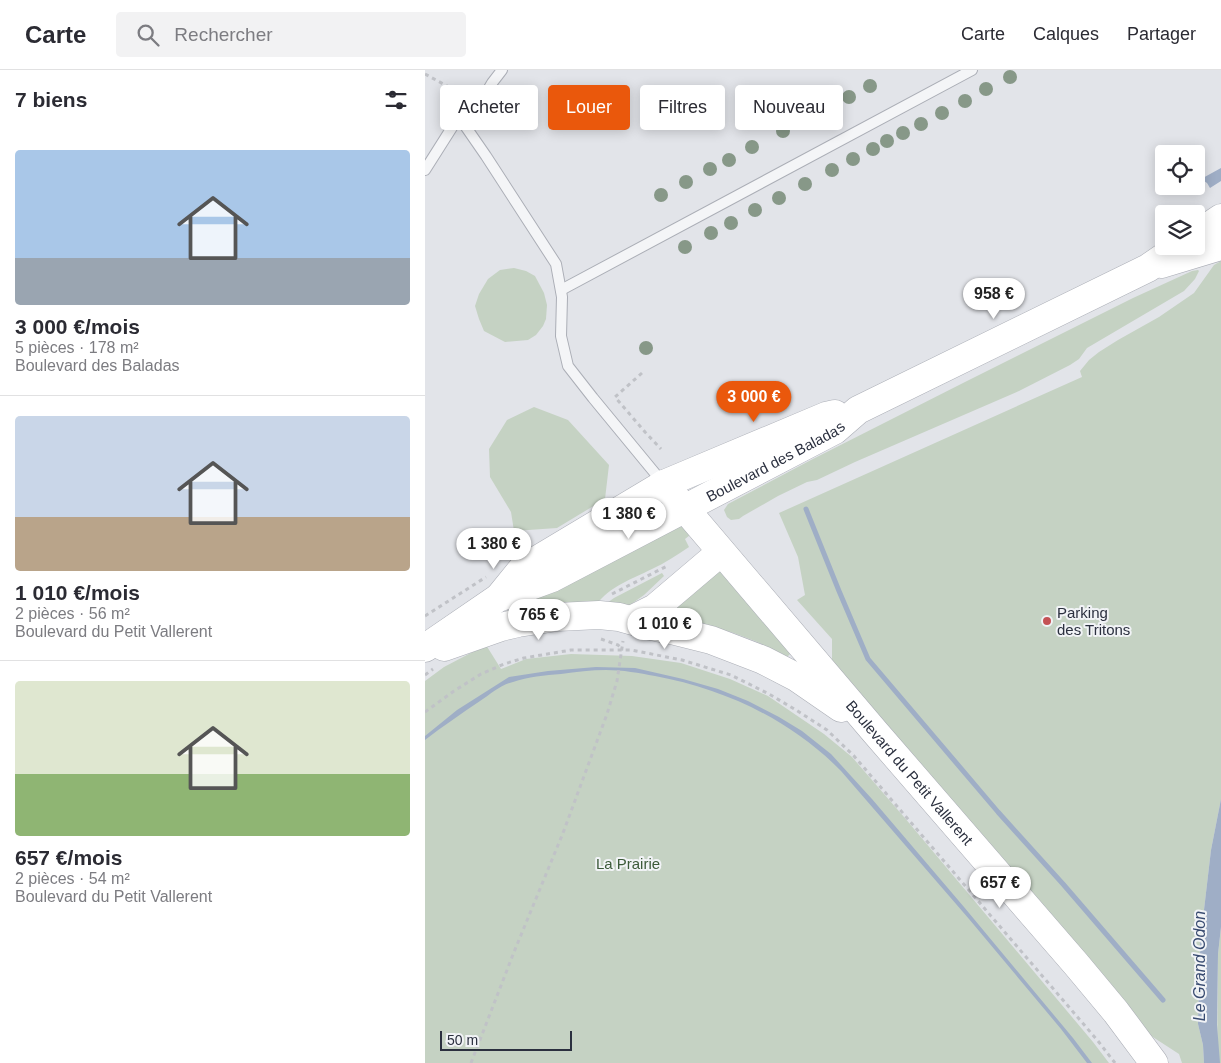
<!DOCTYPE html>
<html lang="fr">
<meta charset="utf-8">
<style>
:root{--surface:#fff;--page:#f2f2f3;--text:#2b2b33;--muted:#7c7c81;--line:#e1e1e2;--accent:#ea580c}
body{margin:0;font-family:Helvetica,sans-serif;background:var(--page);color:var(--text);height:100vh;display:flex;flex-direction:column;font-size:19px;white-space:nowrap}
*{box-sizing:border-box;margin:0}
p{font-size:16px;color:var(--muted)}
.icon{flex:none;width:28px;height:28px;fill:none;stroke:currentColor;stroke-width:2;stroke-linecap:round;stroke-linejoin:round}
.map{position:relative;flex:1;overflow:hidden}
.side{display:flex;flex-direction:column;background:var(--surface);width:425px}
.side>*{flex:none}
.banner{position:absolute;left:15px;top:15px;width:475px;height:45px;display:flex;gap:10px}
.controls{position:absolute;left:730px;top:75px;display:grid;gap:10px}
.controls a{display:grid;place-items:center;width:50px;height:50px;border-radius:5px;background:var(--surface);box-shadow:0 2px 12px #0003;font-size:25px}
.scale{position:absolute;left:15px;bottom:12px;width:132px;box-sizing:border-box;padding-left:5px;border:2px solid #2b303f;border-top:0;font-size:14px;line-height:18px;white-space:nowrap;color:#2b303f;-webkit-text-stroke:4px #f1f3f6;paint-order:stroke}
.price{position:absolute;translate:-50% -42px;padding:0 11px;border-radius:18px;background:#fff;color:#222;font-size:16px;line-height:32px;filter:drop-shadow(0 1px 2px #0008)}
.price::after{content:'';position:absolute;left:50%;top:30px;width:15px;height:11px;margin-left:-8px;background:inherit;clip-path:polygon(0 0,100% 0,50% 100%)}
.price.current{background:var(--accent);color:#fff}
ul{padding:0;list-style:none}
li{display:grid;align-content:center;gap:10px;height:265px;padding:0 15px}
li+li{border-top:1px solid var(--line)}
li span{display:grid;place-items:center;height:155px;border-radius:5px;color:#555}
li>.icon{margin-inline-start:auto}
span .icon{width:90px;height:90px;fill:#fffc;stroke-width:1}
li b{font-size:21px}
h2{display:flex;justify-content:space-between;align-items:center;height:60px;padding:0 15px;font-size:21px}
.tag{padding:0 18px;border-radius:5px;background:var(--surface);box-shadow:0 2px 12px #0003;font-size:18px;line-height:45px}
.tag.current{background:var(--accent);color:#fff}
header{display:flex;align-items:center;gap:30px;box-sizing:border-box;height:70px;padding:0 25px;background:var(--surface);border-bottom:1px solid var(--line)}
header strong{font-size:24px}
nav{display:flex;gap:28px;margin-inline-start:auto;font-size:18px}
.search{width:350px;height:45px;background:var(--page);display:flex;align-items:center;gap:12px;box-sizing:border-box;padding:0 18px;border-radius:5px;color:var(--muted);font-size:19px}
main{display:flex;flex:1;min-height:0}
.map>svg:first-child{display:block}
.green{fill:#c5d2c3}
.water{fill:#9faec6}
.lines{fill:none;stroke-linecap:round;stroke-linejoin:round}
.stream{stroke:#9faec6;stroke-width:5}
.service-casing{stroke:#abaeb6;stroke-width:12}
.secondary-casing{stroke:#abaeb6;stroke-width:29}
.path{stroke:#c0c2c7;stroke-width:3;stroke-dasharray:4 4;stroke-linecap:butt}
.service{stroke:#f4f5f7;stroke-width:10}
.secondary{stroke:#fff;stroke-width:28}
.tree{fill:#879888}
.poi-dot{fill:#c45154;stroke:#f1f3f6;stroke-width:2}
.labels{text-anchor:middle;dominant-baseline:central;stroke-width:4;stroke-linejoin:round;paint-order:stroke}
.street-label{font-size:15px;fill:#2b303f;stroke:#f1f3f6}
.poi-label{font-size:15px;fill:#2b303f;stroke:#f1f3f6;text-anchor:start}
.park-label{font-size:15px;fill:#3c5a39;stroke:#f1f3f6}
.water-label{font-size:16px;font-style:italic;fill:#384b70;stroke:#f1f3f6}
</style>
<header>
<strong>Carte</strong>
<div class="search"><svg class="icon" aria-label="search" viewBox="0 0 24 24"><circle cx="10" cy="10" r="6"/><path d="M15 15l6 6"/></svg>Rechercher</div>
<nav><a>Carte</a><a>Calques</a><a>Partager</a></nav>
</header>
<main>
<section class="side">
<h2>7 biens<svg class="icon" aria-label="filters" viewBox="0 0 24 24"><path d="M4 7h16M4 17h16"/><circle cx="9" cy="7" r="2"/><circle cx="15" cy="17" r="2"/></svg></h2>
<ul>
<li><span style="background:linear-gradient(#a9c7e8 70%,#9aa5b1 0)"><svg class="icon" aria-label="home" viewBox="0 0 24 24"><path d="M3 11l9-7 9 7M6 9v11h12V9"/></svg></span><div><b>3 000 €/mois</b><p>5 pièces · 178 m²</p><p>Boulevard des Baladas</p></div></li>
<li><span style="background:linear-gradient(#c9d6e8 65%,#b9a48a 0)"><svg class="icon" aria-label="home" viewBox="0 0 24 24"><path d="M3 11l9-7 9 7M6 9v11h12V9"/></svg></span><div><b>1 010 €/mois</b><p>2 pièces · 56 m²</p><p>Boulevard du Petit Vallerent</p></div></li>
<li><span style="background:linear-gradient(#dfe7d0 60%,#8fb573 0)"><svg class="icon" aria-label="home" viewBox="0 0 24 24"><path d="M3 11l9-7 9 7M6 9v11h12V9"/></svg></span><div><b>657 €/mois</b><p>2 pièces · 54 m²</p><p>Boulevard du Petit Vallerent</p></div></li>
</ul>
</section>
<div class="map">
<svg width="796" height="993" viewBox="0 0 796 993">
<rect width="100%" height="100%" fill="#e2e4e9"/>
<!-- green -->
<g class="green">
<polygon points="796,191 796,729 786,780 775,874 773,954 778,975 779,993 757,993 754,984 717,960 407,590 407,569 372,530 380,525 373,487 354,443 657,307 655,301 664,290 674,282 693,270 734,247 769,223 789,195"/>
<polygon points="89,198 101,201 110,206 119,223 122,235 121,249 118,256 111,265 103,270 80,272 59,261 54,249 50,236 54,224 63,209 75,200"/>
<polygon points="773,200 774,201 770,209 759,221 662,278 654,289 645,295 594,321 430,392 392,410 382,412 353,426 318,446 314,449 306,450 302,447 299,440 303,434 386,390 540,312 708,228 767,201"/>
<polygon points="109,337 143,350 184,395 180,429 132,458 89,461 86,442 65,407 64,379 82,350"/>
<path d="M 254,452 L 269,462 L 260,469 L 264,477 C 252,485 240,493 227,499 C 207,509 185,516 171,535 L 72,548 L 96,532 Z"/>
<path d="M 295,499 L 367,582 L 362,587 C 330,568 294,558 258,548 L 258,545 L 252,541 L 252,537 Z"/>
<polygon points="237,503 239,506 219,525 198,540 182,533 189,528"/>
<polygon points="61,575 76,599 101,589 146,584 207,586 256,593 305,609 343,626 399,664 427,687 479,747 668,972 684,993 0,993 0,611 19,597"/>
<polygon points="796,857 796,993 792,993 793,884"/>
</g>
<!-- water -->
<g class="water">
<polygon points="796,98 796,111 785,118 782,113 776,109"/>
<path d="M 171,597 L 210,598 L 258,609 L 293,619 L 323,631 L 354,647 L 377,661 L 406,684 L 447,729 L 539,837 L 648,968 L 667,993 L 662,993 L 636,959 L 544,849 L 416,701 C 366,650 300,619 230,606 C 214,603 198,600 181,600 C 166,600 151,602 136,604 C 120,605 103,607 88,612 C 75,615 66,624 55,631 C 36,644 18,656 0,670 L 0,666 L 32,640 L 84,607 L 123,601 Z"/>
<polygon points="796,729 796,857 793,884 792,955 795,993 779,993 778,975 773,954 775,874 786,780"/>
</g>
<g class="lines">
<!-- stream -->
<polyline class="stream" points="381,439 414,521 443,589 573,742 638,814 738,930"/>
<defs>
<g id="service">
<polyline points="34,47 61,86 131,194 137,227 136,266 143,296 168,328 238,413"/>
<polyline points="0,100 45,29 54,35 67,13 77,0"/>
<polyline points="136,220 547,0"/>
</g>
<g id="secondary">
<polyline points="771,165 796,148"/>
<polyline points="736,194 796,176"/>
<path id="s1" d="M 239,414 L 450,662 L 651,894 L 691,942 L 729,993"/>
<polyline points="75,526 97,499 239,414 401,346 410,344"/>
<polyline points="206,550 230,538 296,482"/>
<polyline points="19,577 76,557 93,553 132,547 174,545 194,547 226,556 246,560 286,570 338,590 371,607 416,638"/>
<path id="s2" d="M 0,578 L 73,528 L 127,508 L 410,360 L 433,340 L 723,198 L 755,176"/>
</g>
</defs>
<!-- service casing -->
<use href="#service" class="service-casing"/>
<!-- secondary casing -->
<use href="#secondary" class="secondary-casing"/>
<!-- path -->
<g class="path">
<polyline points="0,4 33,22"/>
<polyline points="217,303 190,327 220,362 236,379"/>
<polyline points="187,524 244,495"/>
<polyline points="0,546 61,507"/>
<polyline points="176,569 193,575 197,579"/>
<polyline points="0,605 8,599"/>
<polyline points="0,642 29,621 56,604 79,594 99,588 146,580 206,580 257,590 306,605 344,624 371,640 402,660 429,686 673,971 690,993"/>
<polyline points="46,993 89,882 138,763 182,644 192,611 198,571"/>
</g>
<!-- service -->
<use href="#service" class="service"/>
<!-- secondary -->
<use href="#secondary" class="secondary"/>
</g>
<!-- trees -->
<g class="tree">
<circle cx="585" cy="7" r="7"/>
<circle cx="445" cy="16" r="7"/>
<circle cx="561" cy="19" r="7"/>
<circle cx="424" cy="27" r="7"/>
<circle cx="540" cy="31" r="7"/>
<circle cx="403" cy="38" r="7"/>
<circle cx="517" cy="43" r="7"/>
<circle cx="380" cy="50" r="7"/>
<circle cx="496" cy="54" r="7"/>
<circle cx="358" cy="61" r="7"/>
<circle cx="478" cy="63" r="7"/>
<circle cx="462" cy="71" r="7"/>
<circle cx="327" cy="77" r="7"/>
<circle cx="448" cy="79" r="7"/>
<circle cx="428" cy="89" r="7"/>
<circle cx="304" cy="90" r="7"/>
<circle cx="285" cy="99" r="7"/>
<circle cx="407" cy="100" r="7"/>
<circle cx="261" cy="112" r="7"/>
<circle cx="380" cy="114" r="7"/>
<circle cx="236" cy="125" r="7"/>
<circle cx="354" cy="128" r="7"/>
<circle cx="330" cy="140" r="7"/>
<circle cx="306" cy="153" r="7"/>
<circle cx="286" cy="163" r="7"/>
<circle cx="260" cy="177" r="7"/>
<circle cx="221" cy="278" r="7"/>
</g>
<!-- markers -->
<circle class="poi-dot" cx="622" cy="551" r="5"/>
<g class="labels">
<!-- street labels -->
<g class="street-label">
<text stroke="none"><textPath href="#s2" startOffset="398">Boulevard des Baladas</textPath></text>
<text stroke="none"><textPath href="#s1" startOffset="379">Boulevard du Petit Vallerent</textPath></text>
</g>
<!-- poi labels -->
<g class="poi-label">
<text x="632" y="542">Parking<tspan x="632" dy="17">des Tritons</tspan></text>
</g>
<!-- park labels -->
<g class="park-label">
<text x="203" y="793">La Prairie</text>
</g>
<!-- water labels -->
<g class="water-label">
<text transform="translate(774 896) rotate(-90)">Le Grand Odon</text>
</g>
</g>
</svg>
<div class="controls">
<a><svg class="icon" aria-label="locate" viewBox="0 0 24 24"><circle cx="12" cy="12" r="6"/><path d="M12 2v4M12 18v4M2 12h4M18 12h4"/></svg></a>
<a><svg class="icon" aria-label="layers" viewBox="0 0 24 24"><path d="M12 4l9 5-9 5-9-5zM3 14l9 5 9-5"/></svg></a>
</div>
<div class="scale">50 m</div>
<b class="price" style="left:569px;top:250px">958 €</b>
<b class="price current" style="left:329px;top:353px">3 000 €</b>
<b class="price" style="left:204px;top:470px">1 380 €</b>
<b class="price" style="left:69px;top:500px">1 380 €</b>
<b class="price" style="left:114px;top:571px">765 €</b>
<b class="price" style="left:240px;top:580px">1 010 €</b>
<b class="price" style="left:575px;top:839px">657 €</b>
<div class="banner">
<a class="tag">Acheter</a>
<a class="tag current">Louer</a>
<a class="tag">Filtres</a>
<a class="tag">Nouveau</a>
</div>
</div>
</main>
